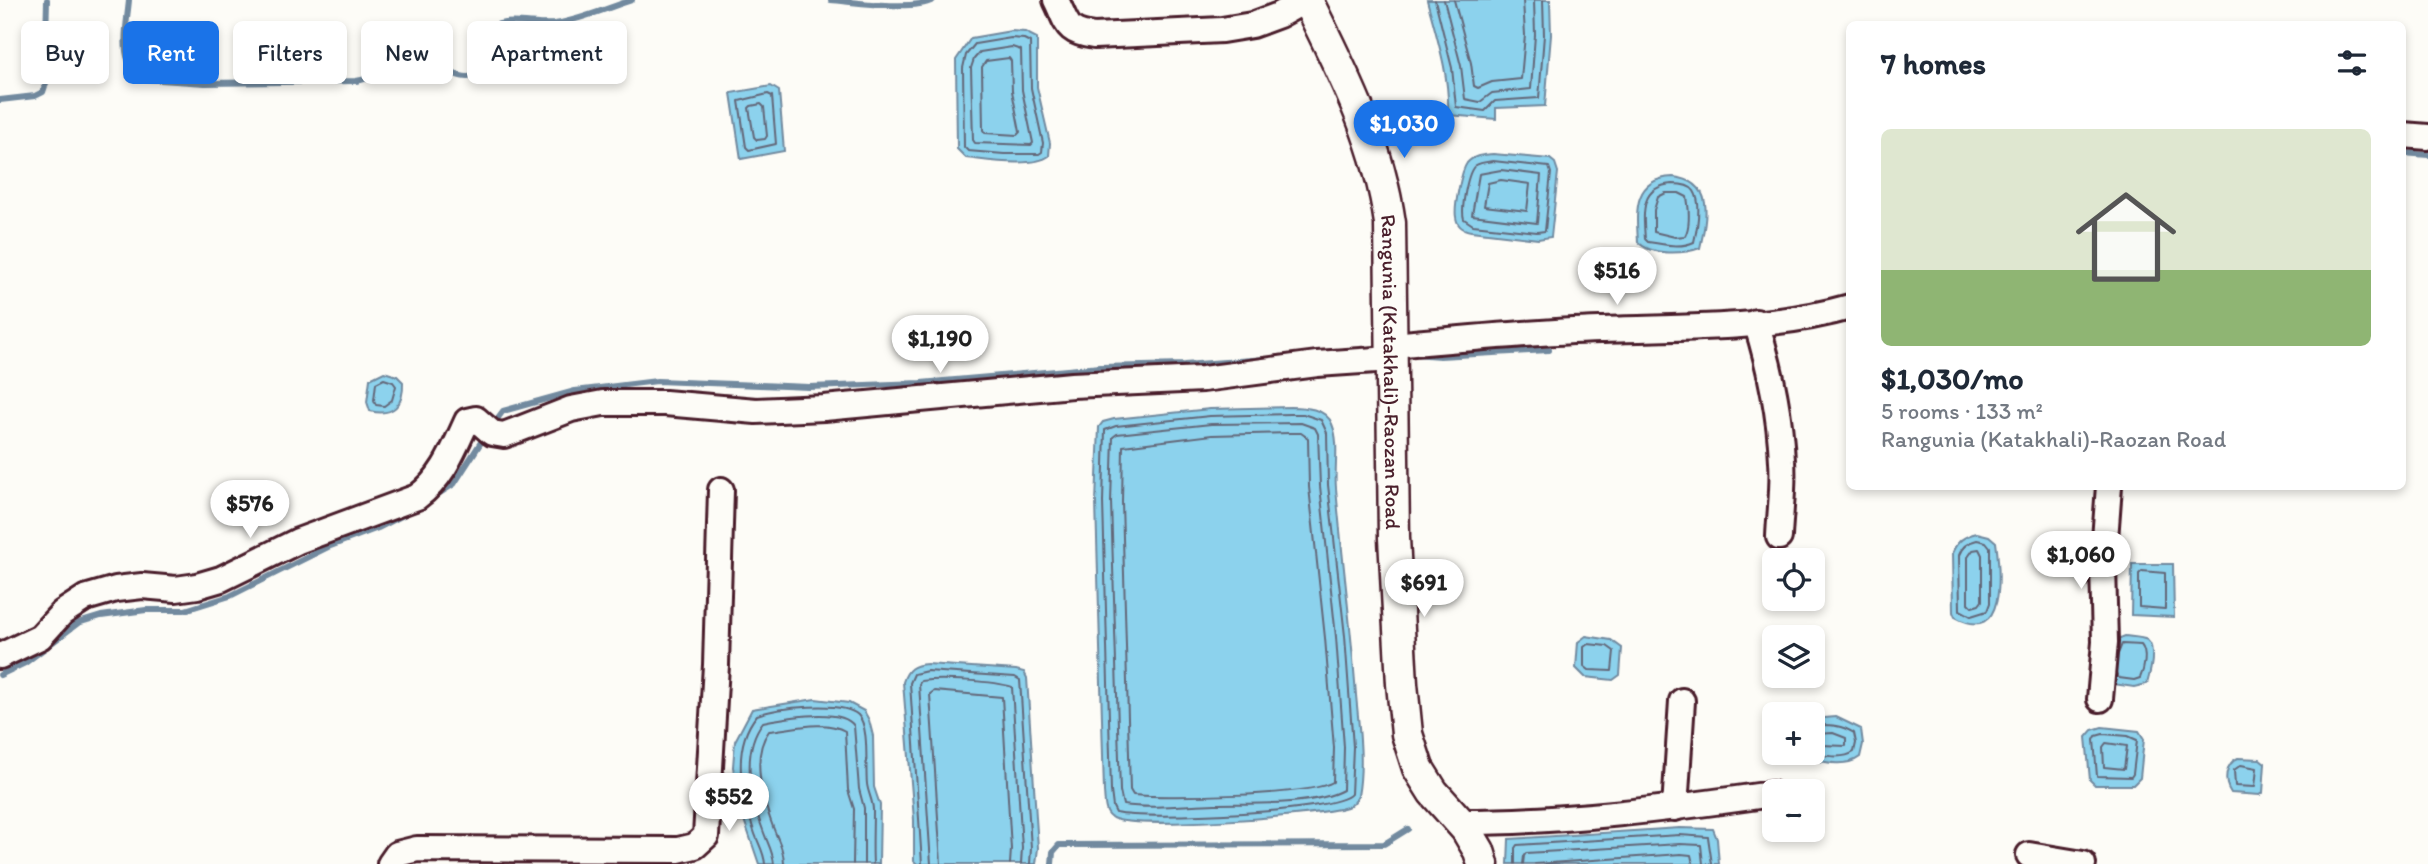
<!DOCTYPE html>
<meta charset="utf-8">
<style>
:root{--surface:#fff;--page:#f6f6f7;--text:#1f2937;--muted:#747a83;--accent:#1a73e8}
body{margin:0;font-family:Itim,sans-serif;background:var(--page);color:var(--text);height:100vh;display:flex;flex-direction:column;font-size:26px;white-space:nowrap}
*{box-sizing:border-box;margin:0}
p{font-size:23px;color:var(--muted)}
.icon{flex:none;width:38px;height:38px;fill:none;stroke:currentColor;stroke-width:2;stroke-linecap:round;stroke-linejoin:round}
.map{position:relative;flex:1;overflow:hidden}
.panel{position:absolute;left:1846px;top:21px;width:560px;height:469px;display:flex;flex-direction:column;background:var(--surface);border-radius:10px;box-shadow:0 4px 10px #0003}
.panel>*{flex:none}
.top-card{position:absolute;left:21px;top:21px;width:665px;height:63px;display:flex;gap:14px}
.buttons{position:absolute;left:1762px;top:548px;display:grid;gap:14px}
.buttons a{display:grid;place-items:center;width:63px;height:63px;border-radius:10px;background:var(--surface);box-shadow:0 4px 10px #0003;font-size:35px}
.price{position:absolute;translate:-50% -60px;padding:0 16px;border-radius:24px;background:#fff;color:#222;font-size:23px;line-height:46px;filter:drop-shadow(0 2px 4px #0008)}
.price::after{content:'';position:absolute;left:50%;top:42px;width:21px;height:16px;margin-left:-10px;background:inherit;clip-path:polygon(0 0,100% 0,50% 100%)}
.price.active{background:var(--accent);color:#fff}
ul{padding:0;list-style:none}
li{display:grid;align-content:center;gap:14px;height:371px;padding:0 35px}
li span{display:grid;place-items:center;height:217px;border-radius:10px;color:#555}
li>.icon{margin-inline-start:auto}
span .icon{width:126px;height:126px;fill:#fffc;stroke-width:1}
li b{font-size:30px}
h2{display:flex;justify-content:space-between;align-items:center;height:84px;padding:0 35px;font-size:30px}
.chip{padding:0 24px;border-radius:10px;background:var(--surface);box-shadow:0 4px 10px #0003;font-size:24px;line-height:63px}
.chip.active{background:var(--accent);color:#fff}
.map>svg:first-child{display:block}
.water{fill:#8cd2ed;stroke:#728a9f;stroke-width:2}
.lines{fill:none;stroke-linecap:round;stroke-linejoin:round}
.shore{stroke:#646779;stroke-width:2}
.stream{stroke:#728a9f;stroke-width:6}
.minor-casing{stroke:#4a1f2b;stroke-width:30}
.major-casing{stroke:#4a1f2b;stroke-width:35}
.minor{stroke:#fdfcf7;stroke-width:24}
.major{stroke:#fdfcf7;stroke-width:30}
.labels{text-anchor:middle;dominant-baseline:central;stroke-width:5;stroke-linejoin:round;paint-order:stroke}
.street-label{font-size:21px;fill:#4a1f2b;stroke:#fdfcf7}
</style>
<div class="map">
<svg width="2428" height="864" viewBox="0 0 2428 864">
<rect width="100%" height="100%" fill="#fdfcf7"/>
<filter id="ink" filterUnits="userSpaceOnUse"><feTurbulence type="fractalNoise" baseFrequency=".0143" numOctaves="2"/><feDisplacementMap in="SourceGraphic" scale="14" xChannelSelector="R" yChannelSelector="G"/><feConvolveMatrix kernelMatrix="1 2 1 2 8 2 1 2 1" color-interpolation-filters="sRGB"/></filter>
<g filter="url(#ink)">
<!-- water -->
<g class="water">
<path d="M 1427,0 L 1550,0 L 1551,35 L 1545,106 L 1496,108 L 1496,119 L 1448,115 C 1450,76 1437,38 1427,0 Z"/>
<path d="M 1011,31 L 1025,32 L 1037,38 L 1037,87 L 1050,143 L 1049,156 C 1033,168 986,160 966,158 L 957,149 L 956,60 L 971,38 Z"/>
<polygon points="771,86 779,91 784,151 741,159 731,93"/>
<path d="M 1493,154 L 1550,159 L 1555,163 L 1558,172 L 1551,237 L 1538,239 L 1471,231 C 1464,230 1457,226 1456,217 C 1454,208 1461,171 1467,163 C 1474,155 1483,155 1493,154 Z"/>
<path d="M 1673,177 C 1715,181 1707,217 1700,248 C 1684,254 1651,256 1638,242 C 1636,210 1633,179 1673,177 Z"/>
<path d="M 384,372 L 397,376 L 403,382 C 404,405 393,417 370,411 L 367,402 L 370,379 Z"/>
<path d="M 1290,407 C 1304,407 1326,408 1332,424 C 1340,443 1334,468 1336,488 C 1342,557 1351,626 1356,695 C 1359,728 1364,764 1358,796 C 1355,802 1353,805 1347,807 C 1321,816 1127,831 1111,817 C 1104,812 1105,800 1104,792 L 1096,502 L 1099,427 L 1103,422 L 1114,419 L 1210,409 Z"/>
<path d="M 1977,533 L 1989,536 L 1996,542 C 2000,571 2007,646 1955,617 L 1953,612 L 1952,553 C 1957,541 1964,536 1977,533 Z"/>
<polygon points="2132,564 2173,564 2174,617 2131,615"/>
<polygon points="1586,636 1611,640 1622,648 1620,675 1613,680 1585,677 1576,668 1578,642"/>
<path d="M 2125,636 C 2131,637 2142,637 2147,640 C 2157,648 2150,673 2147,684 L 2134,687 L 2113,684 L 2115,640 Z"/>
<path d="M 927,664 L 1016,670 L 1024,672 L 1027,678 L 1038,848 L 1036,864 L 917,864 L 914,861 L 914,820 L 903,682 C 907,669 913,665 927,664 Z"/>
<polygon points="815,699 849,703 864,711 869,720 873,736 874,787 880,805 879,864 759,864 740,808 733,767 735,741 752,709"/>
<path d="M 1836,717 L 1861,729 L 1863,744 L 1860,757 C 1847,767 1827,763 1811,759 L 1805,753 L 1813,752 L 1813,719 Z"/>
<polygon points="2102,727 2139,731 2144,739 2140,778 2133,785 2095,785 2090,780 2086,737 2092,730"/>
<path d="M 2238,758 L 2260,759 L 2265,763 L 2263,793 L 2260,795 L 2231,793 C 2223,781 2225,764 2238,758 Z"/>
<polygon points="1680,828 1713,829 1717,839 1719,864 1508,864 1509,839"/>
</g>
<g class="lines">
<!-- shore -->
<g class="shore">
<polyline points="1435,0 1452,68 1456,107 1485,111 1495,101 1539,98 1544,35 1543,0"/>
<polyline points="1444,0 1461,66 1465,99 1480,102 1492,93 1531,89 1535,35 1534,0"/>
<polyline points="1454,0 1471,63 1474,86 1478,88 1492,82 1521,79 1525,35 1523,0"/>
<polygon points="1011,38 1024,39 1030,42 1031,88 1043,143 1042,152 1039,154 1004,154 968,151 964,147 963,68 966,55 975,44"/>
<polygon points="1012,47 1021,50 1022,90 1033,143 1031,145 975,143 973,140 971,68 974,59 980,52"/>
<polygon points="1009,58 1011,61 1012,91 1020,132 1017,135 985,133 983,130 982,67 986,61"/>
<polygon points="768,94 772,96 776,144 749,150 746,147 739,101"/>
<polygon points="761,104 764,107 767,136 765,139 757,140 754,137 749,108 751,106"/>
<path d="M 1493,161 L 1549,167 L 1551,173 L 1545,231 L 1537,232 L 1473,225 L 1464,219 C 1461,210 1467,170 1476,165 C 1481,162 1488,162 1493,161 Z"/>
<polygon points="1501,170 1541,175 1537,223 1472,215 1479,174"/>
<polygon points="1501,180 1530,184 1527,211 1484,206 1488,183"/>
<path d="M 1673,184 C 1680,184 1690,185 1694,191 C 1702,203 1697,229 1694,242 C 1680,249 1663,244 1648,242 L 1645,239 C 1643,212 1640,186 1673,184 Z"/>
<path d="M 1666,193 L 1679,193 L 1687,197 C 1689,209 1691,225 1685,236 L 1675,237 L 1654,232 L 1654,210 L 1658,197 Z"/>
<polygon points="384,379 393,382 396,386 392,400 384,406 376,405 374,400 376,383"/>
<path d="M 1290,414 L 1303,414 L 1321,420 L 1327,433 L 1328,485 L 1345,636 L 1353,747 L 1351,794 C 1336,813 1145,820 1116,813 L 1113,807 L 1111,791 L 1103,502 L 1105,430 L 1116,426 L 1210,416 Z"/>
<path d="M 1301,423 L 1315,428 L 1318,434 L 1320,486 L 1336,637 L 1344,747 L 1343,790 C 1314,806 1249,803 1215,804 C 1184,805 1153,809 1123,805 L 1120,791 L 1111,502 L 1113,437 L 1117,434 L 1211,424 Z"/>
<path d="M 1290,433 L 1301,433 L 1308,438 L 1309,487 L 1325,638 L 1334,748 L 1333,782 C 1309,796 1166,798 1133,795 L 1130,790 L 1122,502 L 1123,446 L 1212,435 Z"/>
<path d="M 1977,540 L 1986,542 L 1990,547 L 1990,603 L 1987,611 L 1971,616 L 1960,610 L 1959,555 C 1962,546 1968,542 1977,540 Z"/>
<polygon points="1979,549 1982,555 1982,601 1979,605 1972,607 1968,603 1968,557 1973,550"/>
<polygon points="2142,571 2165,573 2165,609 2139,607 2139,574"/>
<polygon points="1588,644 1607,646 1614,651 1612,671 1589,670 1584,666 1584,647"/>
<path d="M 2116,673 L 2119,678 L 2134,680 L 2140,678 C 2144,670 2148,653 2141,645 L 2122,644 L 2118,654"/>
<path d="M 1813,725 C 1829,725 1840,724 1854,733 L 1856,743 L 1854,752 C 1844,759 1823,757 1813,751"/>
<polygon points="1833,733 1846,738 1846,746 1821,745 1814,739 1816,734"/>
<polygon points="2103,734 2128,736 2137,740 2133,774 2131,777 2097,776 2094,740 2096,736"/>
<polygon points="2106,743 2127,746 2124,769 2104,767 2103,747"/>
<polygon points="2241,765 2257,768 2255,787 2235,786 2234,770"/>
<path d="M 765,864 C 764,852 759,845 755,834 C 742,796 730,748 757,715 C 777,708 842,700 858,715 C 870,727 865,766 867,784 C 868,793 873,801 873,810 C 873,828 872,846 873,864"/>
<path d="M 774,864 C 773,852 768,844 764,833 C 751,800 740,751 763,722 C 783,718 842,707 854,726 L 859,789 L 864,808 L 864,864"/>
<path d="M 784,864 C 784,850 778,840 773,827 C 763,800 750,756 769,731 C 791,729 825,719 845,731 L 848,790 L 854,809 L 853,864"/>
<polyline points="922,864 910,683 914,674 927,671 1015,677 1020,680 1031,848 1030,864"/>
<path d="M 931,864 L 919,684 L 921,681 C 940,678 996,681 1012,687 L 1022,848 L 1021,864"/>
<polyline points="941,864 930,694 934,691 1002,697 1011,849 1010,864"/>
<polyline points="1515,864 1515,848 1517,845 1680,835 1708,837 1712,864"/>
<polyline points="1523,864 1524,856 1526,853 1680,844 1701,845 1703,864"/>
<polyline points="1535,864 1681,854 1691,855 1693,864"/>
</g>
<!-- stream -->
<g class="stream">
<path d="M 129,0 C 127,26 116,65 145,79 L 205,83 L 356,81 C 378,78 403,61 423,62 C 438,63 464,86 478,73 C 491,61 475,32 496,25 C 514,19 536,26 555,24 C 581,20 607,8 632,0"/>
<path d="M 831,0 C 856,2 912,11 933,0"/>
<polyline points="0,100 35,96 43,92 49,74 46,39 47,0"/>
<polyline points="2403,153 2428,155"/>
<polyline points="1413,354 1440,356 1549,350"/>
<polyline points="491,427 503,411 575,391 657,381 809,387 921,383 1101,367 1184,365 1266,359"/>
<polyline points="432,498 454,484 485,436"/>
<polyline points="0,675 25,663 78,623 101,616 146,610 185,610 230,596 328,547 378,528 411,511"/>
<polyline points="1052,864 1053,852 1059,845 1384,844 1408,829"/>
</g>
<defs>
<g id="minor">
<path d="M 1056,0 C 1068,24 1065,32 1094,36 L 1222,30 L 1252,25 L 1279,15 L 1306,0"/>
<polyline points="2403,135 2428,137"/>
<path d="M 1756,322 C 1770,367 1780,414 1782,461 C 1784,486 1780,512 1779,537"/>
<path d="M 1391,345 C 1461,339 1530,332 1600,330 C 1683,327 1769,330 1850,307"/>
<path d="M 0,656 L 40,637 L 62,613 L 85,598 L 116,589 L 142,586 L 176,589 L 197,586 L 221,579 L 298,541 L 417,497 C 443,478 454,449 467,421 L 476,419 L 492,433 L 504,435 L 571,409 L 603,403 L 665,403 L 756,411 L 824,408 L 1072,385 L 1203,379 L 1317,364 L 1391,359"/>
<polyline points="2100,699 2105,642 2103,566 2109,486"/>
<polyline points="1675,808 1682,701"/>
<path d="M 1460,822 C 1565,822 1668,809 1772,794"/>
<polyline points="2029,855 2083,864"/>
<polyline points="390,864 397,854 417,849 678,850 695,846 706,836 716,665 721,490"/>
</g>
<g id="major">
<path id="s1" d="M 1307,0 C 1344,75 1378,140 1390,223 L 1394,538 L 1402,684 L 1407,734 L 1418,768 L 1433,792 L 1466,829 L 1479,851 L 1483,864"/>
</g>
</defs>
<!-- minor casing -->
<use href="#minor" class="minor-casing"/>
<!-- major casing -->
<use href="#major" class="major-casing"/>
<!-- minor -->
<use href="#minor" class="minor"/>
<!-- major -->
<use href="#major" class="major"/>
</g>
</g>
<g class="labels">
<!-- street labels -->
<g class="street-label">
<text stroke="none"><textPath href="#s1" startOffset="388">Rangunia (Katakhali)-Raozan Road</textPath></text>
</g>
</g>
</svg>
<div class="buttons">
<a><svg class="icon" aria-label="locate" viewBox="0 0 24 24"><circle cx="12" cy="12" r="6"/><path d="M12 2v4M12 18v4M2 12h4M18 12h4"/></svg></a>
<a><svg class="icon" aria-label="layers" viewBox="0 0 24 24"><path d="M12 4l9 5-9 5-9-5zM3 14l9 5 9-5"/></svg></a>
<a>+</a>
<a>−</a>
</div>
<b class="price active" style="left:1404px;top:160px">$1,030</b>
<b class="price" style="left:1617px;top:307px">$516</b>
<b class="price" style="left:940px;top:375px">$1,190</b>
<b class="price" style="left:250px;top:540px">$576</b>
<b class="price" style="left:2081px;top:591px">$1,060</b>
<b class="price" style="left:1424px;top:619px">$691</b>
<b class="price" style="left:729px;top:833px">$552</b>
<div class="top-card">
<a class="chip">Buy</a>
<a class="chip active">Rent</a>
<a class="chip">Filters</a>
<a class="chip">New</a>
<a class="chip">Apartment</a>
</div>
<section class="panel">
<h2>7 homes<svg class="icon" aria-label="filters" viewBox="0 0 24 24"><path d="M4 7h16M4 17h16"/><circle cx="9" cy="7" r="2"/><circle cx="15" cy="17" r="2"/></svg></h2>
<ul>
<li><span style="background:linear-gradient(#dfe7d0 65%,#8fb573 0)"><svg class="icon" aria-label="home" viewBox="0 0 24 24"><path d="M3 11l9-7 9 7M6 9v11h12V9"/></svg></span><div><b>$1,030/mo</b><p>5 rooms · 133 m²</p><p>Rangunia (Katakhali)-Raozan Road</p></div></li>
</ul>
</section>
</div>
